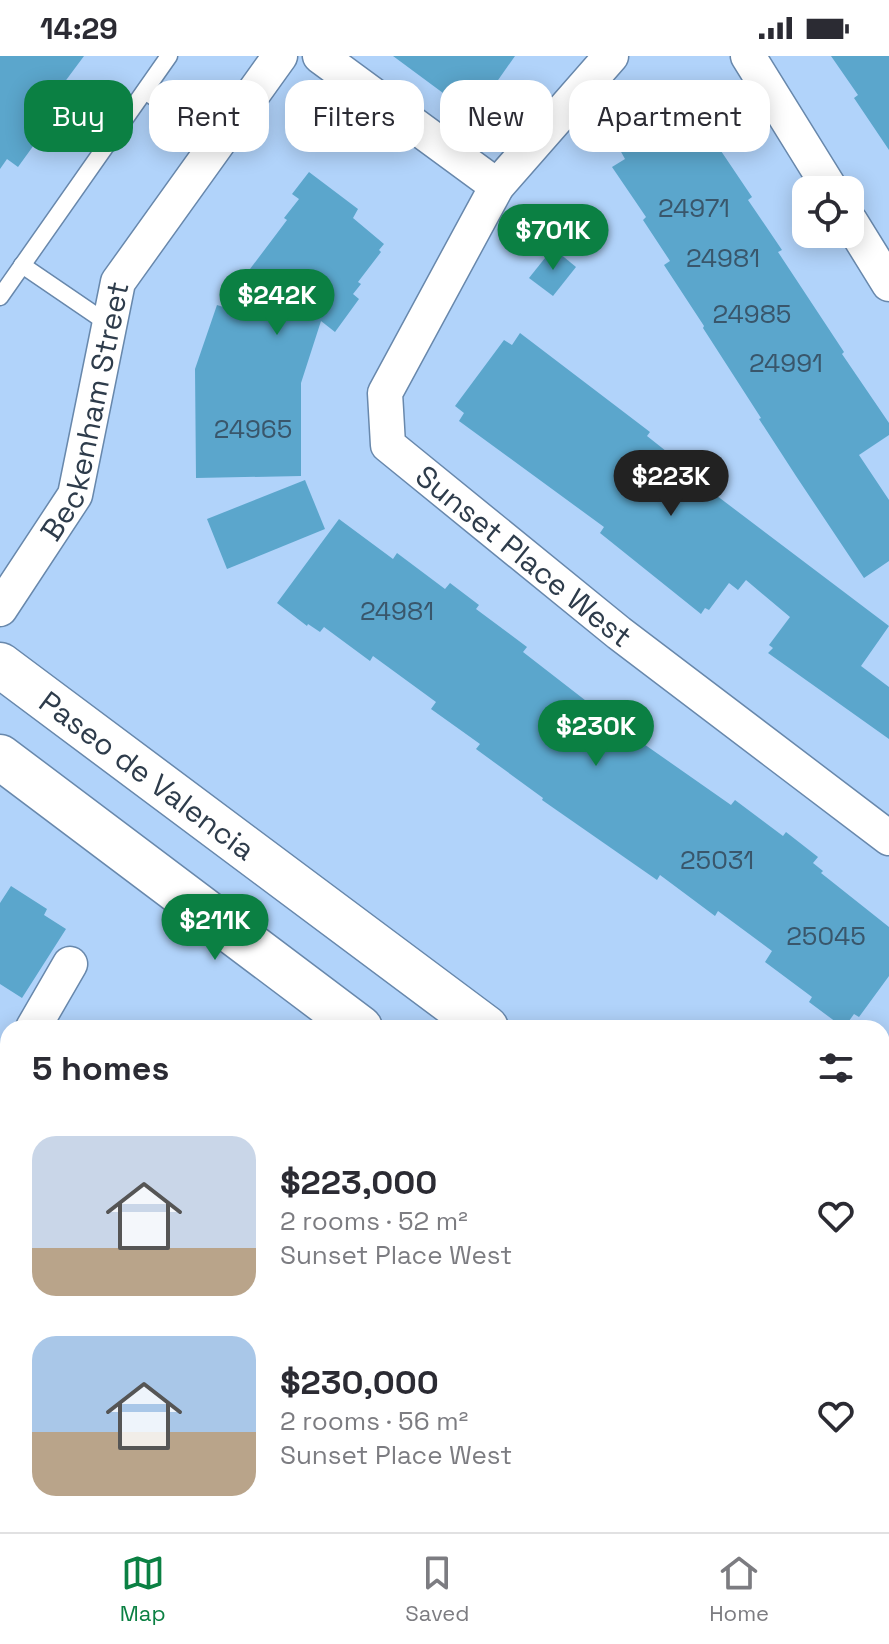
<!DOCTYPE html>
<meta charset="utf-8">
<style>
:root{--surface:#fff;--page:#f7f7f7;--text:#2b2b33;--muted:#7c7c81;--line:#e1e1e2;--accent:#0b8043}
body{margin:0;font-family:"Space Grotesk",sans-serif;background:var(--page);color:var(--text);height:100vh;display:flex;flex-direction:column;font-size:30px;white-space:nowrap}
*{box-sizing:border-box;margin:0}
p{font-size:26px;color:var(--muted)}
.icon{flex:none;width:44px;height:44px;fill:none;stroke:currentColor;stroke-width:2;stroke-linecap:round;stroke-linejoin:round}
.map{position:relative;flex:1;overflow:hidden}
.panel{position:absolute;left:0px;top:964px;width:890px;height:512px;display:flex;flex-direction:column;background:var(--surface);border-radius:24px 24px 0 0;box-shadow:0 4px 20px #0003}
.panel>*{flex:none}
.banner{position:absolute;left:24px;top:24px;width:842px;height:72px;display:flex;gap:16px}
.controls{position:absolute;left:792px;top:120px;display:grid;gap:16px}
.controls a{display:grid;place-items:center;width:72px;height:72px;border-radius:16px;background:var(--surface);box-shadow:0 4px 20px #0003;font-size:40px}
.price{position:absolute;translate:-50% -68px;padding:0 18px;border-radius:28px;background:var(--accent);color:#fff;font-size:26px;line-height:52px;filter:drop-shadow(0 2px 4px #0008)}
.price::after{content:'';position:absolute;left:50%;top:48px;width:24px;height:18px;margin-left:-12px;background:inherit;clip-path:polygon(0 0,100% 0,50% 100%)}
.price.selected{background:#222;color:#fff}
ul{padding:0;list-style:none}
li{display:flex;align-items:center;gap:24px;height:200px;padding:0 32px}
li span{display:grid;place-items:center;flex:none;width:224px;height:160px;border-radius:24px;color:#555}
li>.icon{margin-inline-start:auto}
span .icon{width:96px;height:96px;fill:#fffc;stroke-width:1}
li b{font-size:34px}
h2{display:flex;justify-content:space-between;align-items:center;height:96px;padding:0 32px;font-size:34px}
.chip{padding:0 28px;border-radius:24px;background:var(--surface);box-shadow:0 4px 20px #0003;font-size:28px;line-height:72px}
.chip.selected{background:var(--accent);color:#fff}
.status{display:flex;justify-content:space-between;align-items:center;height:56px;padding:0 40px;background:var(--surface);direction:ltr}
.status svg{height:22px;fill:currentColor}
.menu{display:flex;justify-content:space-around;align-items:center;height:112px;border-top:2px solid var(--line);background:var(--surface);font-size:22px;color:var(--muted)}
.menu a{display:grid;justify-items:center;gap:4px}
.menu .selected{color:var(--accent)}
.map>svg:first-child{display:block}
.building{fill:#5ba6cc}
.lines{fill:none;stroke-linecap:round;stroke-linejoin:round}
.lane-casing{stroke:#6888ac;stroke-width:19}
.street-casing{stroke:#6888ac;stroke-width:37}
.secondary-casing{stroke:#6888ac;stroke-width:47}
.lane{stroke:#fff;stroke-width:16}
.street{stroke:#fff;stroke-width:34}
.secondary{stroke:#fff;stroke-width:44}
.labels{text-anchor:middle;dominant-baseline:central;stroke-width:6;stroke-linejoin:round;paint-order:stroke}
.number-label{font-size:26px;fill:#39566b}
.street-label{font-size:30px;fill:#2e3c4b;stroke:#e7f2fe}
</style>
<div class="status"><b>14:29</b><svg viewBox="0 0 49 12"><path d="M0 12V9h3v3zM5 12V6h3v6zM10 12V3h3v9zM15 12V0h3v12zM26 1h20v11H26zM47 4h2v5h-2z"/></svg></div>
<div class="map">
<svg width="889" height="1476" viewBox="0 0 889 1476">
<rect width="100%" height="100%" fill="#b1d3fa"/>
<!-- building -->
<g class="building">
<polygon points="0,0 84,0 29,74 39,82 18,111 7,103 0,113"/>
<polygon points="393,0 515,0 482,47 475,42 466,54"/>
<polygon points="831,0 889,0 889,94 854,42 858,39"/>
<polygon points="688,48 695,59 702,54 725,88 719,92 752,141 748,144 782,194 778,196 844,296 842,298 889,367 889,379 859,399 889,444 889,505 864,522 796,420 759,363 761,362 703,272 704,270 664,209 670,205 643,164 646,161 612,111 625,103 620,94"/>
<polygon points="309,116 358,153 353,162 384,188 379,194 381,196 358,226 361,228 353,238 359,243 335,276 321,265 301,327 301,420 196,422 195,313 217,249 230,253 238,229 287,164 284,162 299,143 292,138"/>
<polygon points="553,192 576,211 553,240 529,222"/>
<polygon points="520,277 650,376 647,380 695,418 692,421 889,570 861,610 889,631 889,683 768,597 773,592 769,589 790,561 746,524 738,534 729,527 709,554 705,552 701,558 600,477 604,471 459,365 464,357 455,350 504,284 512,289"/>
<polygon points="305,424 325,473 227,513 207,463"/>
<polygon points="339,463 393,503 397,497 445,533 450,527 479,549 476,553 527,591 523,596 621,672 731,749 735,744 783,780 786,776 818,801 813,807 823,815 821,817 889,871 889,920 859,961 854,958 844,972 809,946 812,941 765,906 772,895 718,855 715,860 660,819 657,824 542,744 543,742 476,693 480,688 431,653 436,646 373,600 370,605 324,571 320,576 308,568 307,570 277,547"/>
<polygon points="11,830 47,853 44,859 66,873 22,942 0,928 0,847"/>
</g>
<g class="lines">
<defs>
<g id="lane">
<polyline points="145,35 218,86"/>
<polyline points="22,209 110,269"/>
<polyline points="0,241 169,0"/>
<polyline points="492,1468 504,1476"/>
<polyline points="471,1476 481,1468"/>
</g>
<g id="street">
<polyline points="320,0 497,130"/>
<path id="s1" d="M 611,0 L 497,130 L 385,337 L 388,389 L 619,577 L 889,782"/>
<polyline points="748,0 831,134"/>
<polyline points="850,165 889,228"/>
<path id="s2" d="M 0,553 L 75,439 L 118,226 L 280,0"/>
<polyline points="33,972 70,908"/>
<polyline points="0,1028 8,1014"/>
<polyline points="0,1168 8,1173"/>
</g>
<g id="secondary">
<path id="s3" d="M 0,609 L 486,972"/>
<polyline points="0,701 360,972"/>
<polyline points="882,1272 889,1278"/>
<polyline points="882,1382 889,1389"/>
</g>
</defs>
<!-- lane casing -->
<use href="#lane" class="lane-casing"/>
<!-- street casing -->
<use href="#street" class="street-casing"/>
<!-- secondary casing -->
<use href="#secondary" class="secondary-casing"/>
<!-- lane -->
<use href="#lane" class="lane"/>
<!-- street -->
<use href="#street" class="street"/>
<!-- secondary -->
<use href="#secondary" class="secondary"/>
</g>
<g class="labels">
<!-- number labels -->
<g class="number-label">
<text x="694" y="152">24971</text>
<text x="723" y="202">24981</text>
<text x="752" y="258">24985</text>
<text x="786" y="307">24991</text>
<text x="253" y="373">24965</text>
<text x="397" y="555">24981</text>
<text x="717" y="804">25031</text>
<text x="826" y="880">25045</text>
</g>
<!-- street labels -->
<g class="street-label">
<text stroke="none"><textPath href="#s2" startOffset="220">Beckenham Street</textPath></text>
<text stroke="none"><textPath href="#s1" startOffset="636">Sunset Place West</textPath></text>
<text stroke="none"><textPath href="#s3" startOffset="184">Paseo de Valencia</textPath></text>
</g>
</g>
</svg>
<div class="controls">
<a><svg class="icon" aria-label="locate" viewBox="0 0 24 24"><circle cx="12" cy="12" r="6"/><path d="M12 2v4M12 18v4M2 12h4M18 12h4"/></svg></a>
</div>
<b class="price" style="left:553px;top:216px">$701K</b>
<b class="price" style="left:277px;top:281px">$242K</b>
<b class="price selected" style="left:671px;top:462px">$223K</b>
<b class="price" style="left:596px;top:712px">$230K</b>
<b class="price" style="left:215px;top:906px">$211K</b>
<div class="banner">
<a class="chip selected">Buy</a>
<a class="chip">Rent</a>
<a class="chip">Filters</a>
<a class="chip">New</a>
<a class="chip">Apartment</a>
</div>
<section class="panel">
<h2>5 homes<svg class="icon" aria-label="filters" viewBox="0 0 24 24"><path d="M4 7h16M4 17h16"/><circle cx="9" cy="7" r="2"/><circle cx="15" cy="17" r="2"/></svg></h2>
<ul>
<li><span style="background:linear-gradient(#c9d6e8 70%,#b9a48a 0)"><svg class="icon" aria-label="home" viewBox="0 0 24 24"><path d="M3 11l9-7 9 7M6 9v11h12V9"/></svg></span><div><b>$223,000</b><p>2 rooms · 52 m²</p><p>Sunset Place West</p></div><svg class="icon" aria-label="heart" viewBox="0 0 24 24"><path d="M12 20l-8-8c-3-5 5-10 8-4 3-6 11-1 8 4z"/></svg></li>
<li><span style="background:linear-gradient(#a9c7e8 60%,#b9a48a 0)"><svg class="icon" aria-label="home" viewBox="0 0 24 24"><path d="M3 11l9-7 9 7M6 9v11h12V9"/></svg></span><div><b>$230,000</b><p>2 rooms · 56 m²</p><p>Sunset Place West</p></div><svg class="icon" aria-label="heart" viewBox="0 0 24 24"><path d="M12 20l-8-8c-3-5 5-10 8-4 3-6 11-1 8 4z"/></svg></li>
</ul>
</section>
</div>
<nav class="menu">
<a class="selected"><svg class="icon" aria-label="map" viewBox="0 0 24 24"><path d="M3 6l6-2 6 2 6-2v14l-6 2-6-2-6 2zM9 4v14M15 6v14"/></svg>Map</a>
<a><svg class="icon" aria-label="saved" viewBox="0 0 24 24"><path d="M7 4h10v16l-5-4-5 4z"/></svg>Saved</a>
<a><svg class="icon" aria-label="home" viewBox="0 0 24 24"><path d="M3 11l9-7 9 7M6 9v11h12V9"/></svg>Home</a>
</nav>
